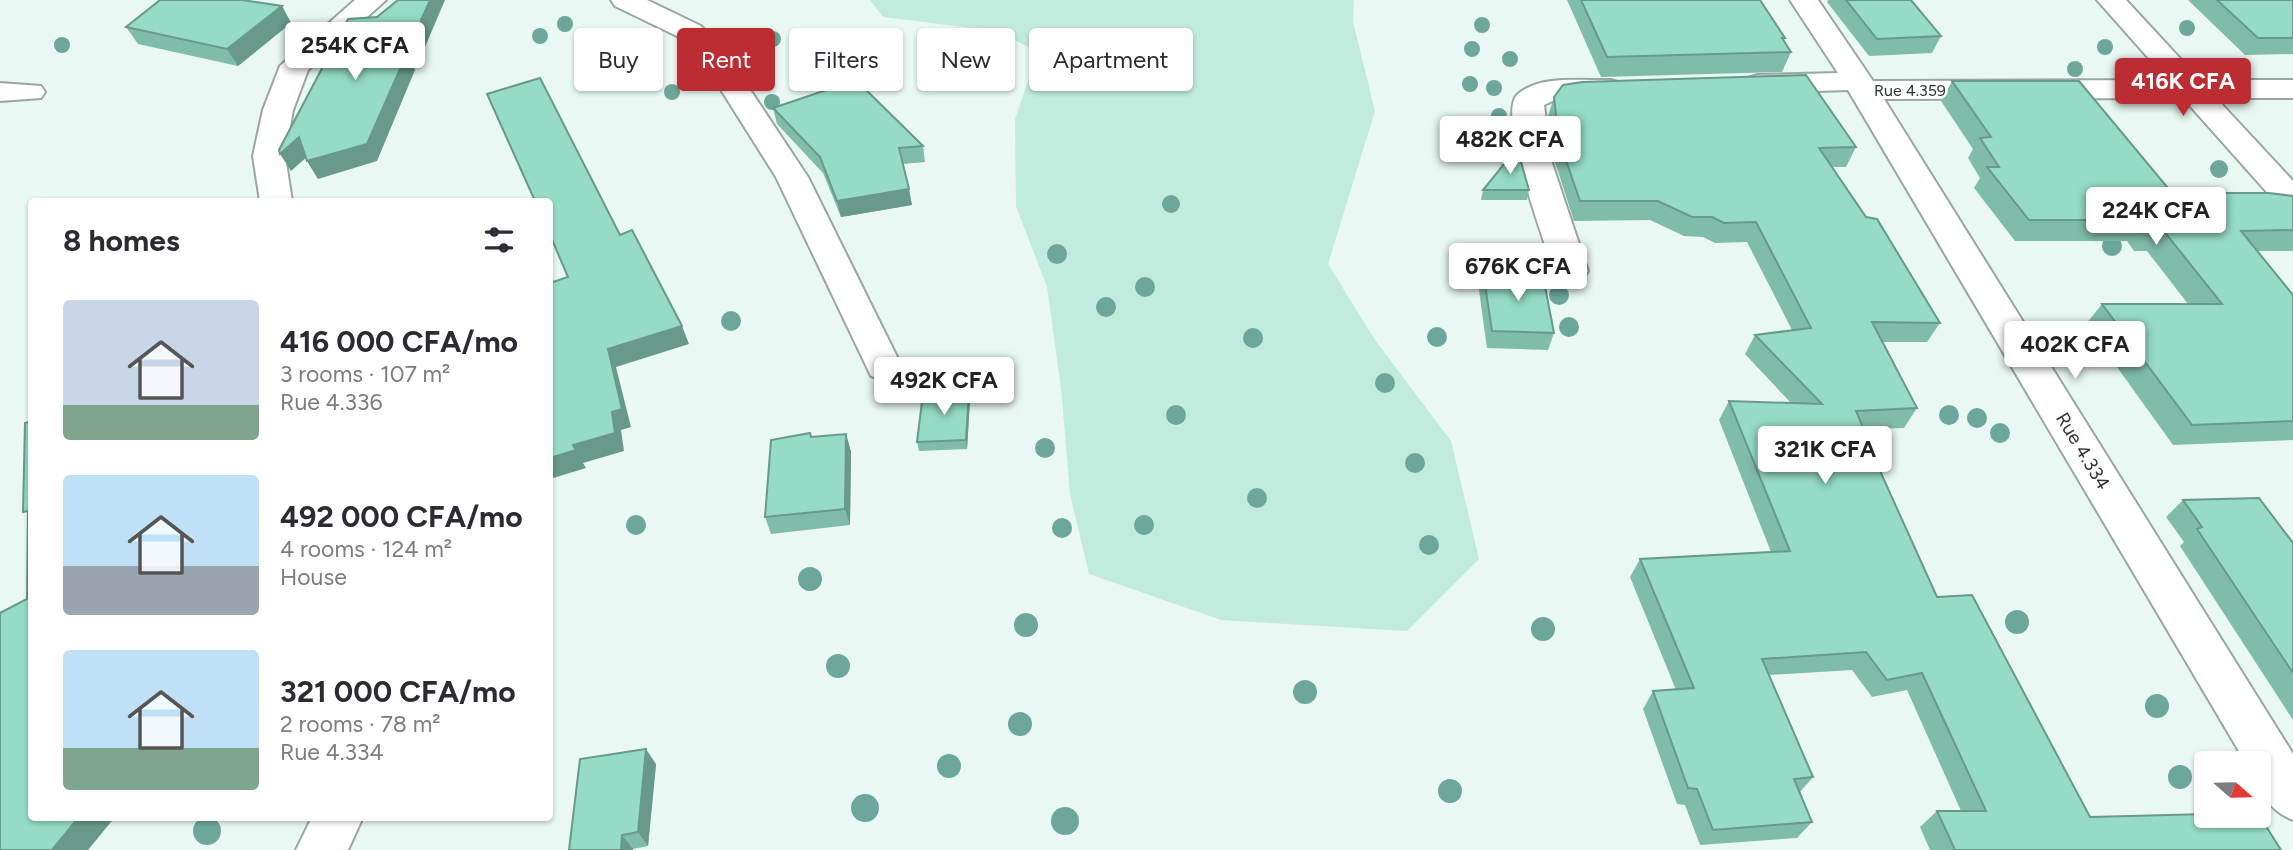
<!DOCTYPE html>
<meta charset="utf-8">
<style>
:root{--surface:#fff;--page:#f2f2f3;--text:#2b2b33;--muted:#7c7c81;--accent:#bc2c33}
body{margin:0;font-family:Figtree,sans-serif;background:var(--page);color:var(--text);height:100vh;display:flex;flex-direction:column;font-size:26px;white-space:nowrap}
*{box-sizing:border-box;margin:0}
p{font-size:23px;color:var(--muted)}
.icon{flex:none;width:38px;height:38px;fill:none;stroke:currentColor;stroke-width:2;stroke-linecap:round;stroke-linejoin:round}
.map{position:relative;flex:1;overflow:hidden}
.side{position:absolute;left:28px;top:198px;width:525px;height:623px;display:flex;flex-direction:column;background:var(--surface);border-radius:7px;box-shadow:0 2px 5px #0004}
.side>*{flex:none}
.banner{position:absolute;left:574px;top:28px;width:665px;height:63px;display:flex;gap:14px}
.needle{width:46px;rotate:110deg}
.buttons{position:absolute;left:2194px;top:751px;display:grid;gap:14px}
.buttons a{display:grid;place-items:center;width:77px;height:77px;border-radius:7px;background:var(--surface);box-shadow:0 2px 5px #0004;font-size:35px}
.price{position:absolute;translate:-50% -60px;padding:0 16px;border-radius:7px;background:#fff;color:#222;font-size:23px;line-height:46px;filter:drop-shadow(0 2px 4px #0008)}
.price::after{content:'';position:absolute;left:50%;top:42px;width:21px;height:16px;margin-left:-10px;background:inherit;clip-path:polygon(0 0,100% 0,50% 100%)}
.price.current{background:var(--accent);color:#fff}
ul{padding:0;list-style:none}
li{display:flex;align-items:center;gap:21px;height:175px;padding:0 35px}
li span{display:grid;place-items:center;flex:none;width:196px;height:140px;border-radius:7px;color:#555}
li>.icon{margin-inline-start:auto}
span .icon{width:84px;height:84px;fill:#fffc;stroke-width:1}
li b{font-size:30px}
h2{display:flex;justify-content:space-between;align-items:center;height:84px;padding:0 35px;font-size:30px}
.chip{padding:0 24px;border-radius:7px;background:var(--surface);box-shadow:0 2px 5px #0004;font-size:24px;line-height:63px}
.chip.current{background:var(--accent);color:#fff}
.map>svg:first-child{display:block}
.green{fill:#c0ebdd}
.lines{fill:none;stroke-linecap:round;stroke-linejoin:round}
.minor-casing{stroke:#99a6a2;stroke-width:4}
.minor{fill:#fff;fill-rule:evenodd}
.tree{fill:#6ca79a}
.wall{fill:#80bcaa}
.shaded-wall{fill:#68998b}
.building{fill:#95dbc6;stroke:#68998b;stroke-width:2}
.labels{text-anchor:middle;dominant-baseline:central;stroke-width:5;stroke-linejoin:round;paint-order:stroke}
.far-street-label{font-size:16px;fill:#2e3432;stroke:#fff}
.street-label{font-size:19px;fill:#2e3432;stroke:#fff}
</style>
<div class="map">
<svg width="2293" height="850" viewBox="0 0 2293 850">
<rect width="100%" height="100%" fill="#e9f8f3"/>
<!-- green -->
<polygon class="green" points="870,0 1354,0 1353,22 1375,111 1328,264 1375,340 1451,441 1479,559 1407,631 1221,620 1089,574 1070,494 1061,388 1047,287 1016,206 1015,119 1038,52 996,31 883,17"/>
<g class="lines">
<defs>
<g id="minor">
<polygon points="355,0 386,0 308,70 293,110 285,156 292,201 260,201 253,156 263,110 280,66"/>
<polygon points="611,0 647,0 701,26 727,55 808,177 902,367 897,376 884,380 871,376 776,177 706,66 681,38 615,6"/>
<path d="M 1790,0 L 1818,0 L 1873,81 L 2168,80 L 2097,0 L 2126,0 L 2200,80 L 2293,80 L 2293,98 L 2216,98 L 2293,181 L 2293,211 L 2281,208 L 2183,98 L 1884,99 L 2293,754 L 2293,820 C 2266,809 2259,791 2259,763 L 2246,763 L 1848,90 L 1758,93 L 1748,90 L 1743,84 L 1748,78 L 1758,75 L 1838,73 Z"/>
<path d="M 1611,80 L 1621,83 L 1626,89 L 1621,95 L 1557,99 L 1544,105 L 1551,160 L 1588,271 L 1583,279 L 1571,283 L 1559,279 L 1554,271 C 1545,243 1497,116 1517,95 C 1539,74 1584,81 1611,80 Z"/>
<polygon points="0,83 41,86 45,92 41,98 0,101"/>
<polygon points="312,817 363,817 348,850 296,850"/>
</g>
</defs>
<!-- minor casing -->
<use href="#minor" class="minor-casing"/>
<!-- minor -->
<use href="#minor" class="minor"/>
</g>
<!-- trees -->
<g class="tree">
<circle cx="565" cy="24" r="8"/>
<circle cx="1482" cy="25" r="8"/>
<circle cx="2187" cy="28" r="8"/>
<circle cx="540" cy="36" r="8"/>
<circle cx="773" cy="39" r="8"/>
<circle cx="62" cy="45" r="8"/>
<circle cx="2105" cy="47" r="8"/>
<circle cx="1472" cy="49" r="8"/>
<circle cx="1510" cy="59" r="8"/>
<circle cx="2075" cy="69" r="8"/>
<circle cx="763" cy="80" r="8"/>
<circle cx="1470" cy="84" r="8"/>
<circle cx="1494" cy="88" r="8"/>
<circle cx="672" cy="92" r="8"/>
<circle cx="772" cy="102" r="8"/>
<circle cx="1499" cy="116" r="8"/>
<circle cx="1485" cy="133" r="9"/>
<circle cx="1453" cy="141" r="9"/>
<circle cx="2219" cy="169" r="9"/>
<circle cx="1171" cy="204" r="9"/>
<circle cx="2112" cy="246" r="10"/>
<circle cx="1057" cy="254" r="10"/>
<circle cx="1145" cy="287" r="10"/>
<circle cx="1559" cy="295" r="10"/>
<circle cx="1106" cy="307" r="10"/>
<circle cx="731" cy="321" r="10"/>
<circle cx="1569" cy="327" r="10"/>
<circle cx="1437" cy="337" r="10"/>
<circle cx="1253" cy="338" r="10"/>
<circle cx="1385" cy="383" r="10"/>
<circle cx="1176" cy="415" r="10"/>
<circle cx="1949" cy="415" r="10"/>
<circle cx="1977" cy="418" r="10"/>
<circle cx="2000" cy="433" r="10"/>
<circle cx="1045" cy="448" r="10"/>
<circle cx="1415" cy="463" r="10"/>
<circle cx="1257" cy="498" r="10"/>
<circle cx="636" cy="525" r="10"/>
<circle cx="1144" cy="525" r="10"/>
<circle cx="1062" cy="528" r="10"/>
<circle cx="1429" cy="545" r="10"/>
<circle cx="810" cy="579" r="12"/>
<circle cx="2017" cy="622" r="12"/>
<circle cx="1026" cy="625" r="12"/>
<circle cx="1543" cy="629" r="12"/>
<circle cx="838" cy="666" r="12"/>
<circle cx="1305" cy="692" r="12"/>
<circle cx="2157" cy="706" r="12"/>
<circle cx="1020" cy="724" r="12"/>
<circle cx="949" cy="766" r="12"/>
<circle cx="2180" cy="777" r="12"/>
<circle cx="1450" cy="791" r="12"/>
<circle cx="865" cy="808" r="14"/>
<circle cx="1065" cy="821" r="14"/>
<circle cx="207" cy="831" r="14"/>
</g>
<!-- wall -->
<g class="wall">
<polygon points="1567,0 1760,0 1785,38 1784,41 1791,52 1782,72 1601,77"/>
<polygon points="1828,0 1911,0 1941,36 1932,53 1869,56 1827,2"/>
<polygon points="2188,0 2293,0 2293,54 2245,55"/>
<polygon points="282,6 291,23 238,66 138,44 126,27"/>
<polygon points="1952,81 2172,193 2293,196 2293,251 2257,251 2293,295 2293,440 2173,445 2086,324 2102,304 2188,304 2147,251 2134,251 2127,241 2015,241 1974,188 1980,178 1968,158 1973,149 1941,101"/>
<polygon points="1554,97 1856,147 1846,167 1832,167 1940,323 1927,342 1882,342 1917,408 1904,428 1864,429 1873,451 1872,453 1937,597 2090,817 2281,850 1930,850 1920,827 1937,811 1961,811 1907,690 1872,697 1852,670 1769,675 1813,777 1800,792 1812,822 1797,838 1700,845 1685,805 1677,804 1643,709 1653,691 1676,690 1630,577 1640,559 1771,552 1719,420 1729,401 1791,403 1745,354 1755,335 1792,330 1747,242 1715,243 1703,237 1684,236 1650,220 1574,221 1554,159 1548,116"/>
<polygon points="773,108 923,146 925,162 903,164 912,205 841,217 823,173 777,124"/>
<polygon points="1483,190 1529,190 1527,200 1481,200"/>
<polygon points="1483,272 1554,333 1548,350 1487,348 1479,290"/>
<polygon points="970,400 967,449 919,451 917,442"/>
<polygon points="846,434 851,452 850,525 771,534 765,517 811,437"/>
<polygon points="2183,500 2293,543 2293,720 2180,546 2184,542 2166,517"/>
<polygon points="656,764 648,846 633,849 633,850 569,850"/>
</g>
<!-- shaded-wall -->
<g class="shaded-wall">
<polygon points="430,0 445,0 422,54 412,63 415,70 377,161 318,179 307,161 391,57"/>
<polygon points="282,6 291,23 238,66 227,49"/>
<polygon points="299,137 309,155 291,171 280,154"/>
<polygon points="909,189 912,205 841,217 837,201"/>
<polygon points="682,326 689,344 616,367 631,427 621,430 624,451 583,463 586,468 550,479 550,458 573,445 612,412 608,349"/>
<polygon points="969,391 970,400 967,449 966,440"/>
<polygon points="846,434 851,452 850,525 845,509"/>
<polygon points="646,749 656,764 648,846 638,832"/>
<polygon points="79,817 115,817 88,850 52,850"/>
<polygon points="622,835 633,849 633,850 621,850"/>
</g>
<!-- building -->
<g class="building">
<polygon points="160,0 242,0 282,6 227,49 126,27"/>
<polygon points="398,0 430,0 414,36 391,57 407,53 367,144 307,161 299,137 280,154 279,150 348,19 377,17"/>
<polygon points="1581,0 1760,0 1785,38 1782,38 1791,52 1607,57"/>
<polygon points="1846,0 1911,0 1941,36 1877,39"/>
<polygon points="2217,0 2293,0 2293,38 2258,38"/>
<polygon points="1806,75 1856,147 1819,148 1866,217 1877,219 1940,323 1872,322 1917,408 1856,411 1873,451 1871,451 1937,597 1972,595 2090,817 2207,814 2207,816 2259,815 2281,850 1955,850 1937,811 1986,811 1922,673 1887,680 1866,652 1762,659 1813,777 1794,779 1812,822 1713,830 1697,789 1688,788 1653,691 1694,688 1640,559 1790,551 1729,401 1822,404 1755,335 1811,328 1756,222 1724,223 1712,217 1692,217 1658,201 1580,201 1559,140 1554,97 1563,85 1582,82"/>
<polygon points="540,78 620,235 632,230 682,326 608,349 622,409 612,412 615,433 573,445 576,450 550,458 550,283 568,277 550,235 550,201 535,201 487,94"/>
<polygon points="856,80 923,146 899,148 909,189 837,201 820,157 773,108"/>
<polygon points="1952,81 2079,81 2172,193 2269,193 2293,196 2293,230 2241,231 2293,295 2293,421 2192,425 2102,304 2222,304 2163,230 2150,230 2142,220 2029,220 1987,167 1999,167 1980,138 1991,137"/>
<polygon points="1517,148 1529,190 1483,190"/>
<polygon points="1483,272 1543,276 1554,333 1492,331"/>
<polygon points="969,391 966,440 917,442 923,394"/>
<polygon points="32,421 32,817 79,817 52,850 0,850 0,613 27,599 28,511 23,512 25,423"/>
<polygon points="810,433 811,437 846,434 845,509 765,517 771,440"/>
<polygon points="2259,498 2293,543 2293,673 2197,529 2202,527 2183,500"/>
<polygon points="646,749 638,832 622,835 621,850 569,850 580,759"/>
</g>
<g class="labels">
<!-- far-street labels -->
<g class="far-street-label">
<text x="1910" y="90">Rue 4.359</text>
</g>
<!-- street labels -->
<g class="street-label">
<text transform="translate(2083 451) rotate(59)">Rue 4.334</text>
</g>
</g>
</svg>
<div class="buttons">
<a><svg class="needle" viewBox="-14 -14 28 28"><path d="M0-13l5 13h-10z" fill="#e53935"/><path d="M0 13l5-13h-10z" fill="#7c7c81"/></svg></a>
</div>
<b class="price" style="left:355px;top:82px">254K CFA</b>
<b class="price current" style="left:2183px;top:118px">416K CFA</b>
<b class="price" style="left:1510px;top:176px">482K CFA</b>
<b class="price" style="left:2156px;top:247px">224K CFA</b>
<b class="price" style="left:1518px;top:303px">676K CFA</b>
<b class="price" style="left:2075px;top:381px">402K CFA</b>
<b class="price" style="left:944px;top:417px">492K CFA</b>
<b class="price" style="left:1825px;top:486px">321K CFA</b>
<div class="banner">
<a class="chip">Buy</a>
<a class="chip current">Rent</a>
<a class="chip">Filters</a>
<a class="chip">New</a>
<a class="chip">Apartment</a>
</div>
<section class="side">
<h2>8 homes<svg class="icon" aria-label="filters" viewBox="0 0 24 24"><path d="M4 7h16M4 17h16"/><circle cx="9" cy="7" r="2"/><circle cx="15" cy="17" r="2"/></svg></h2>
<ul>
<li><span style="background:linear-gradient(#c9d6e8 75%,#7fa58c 0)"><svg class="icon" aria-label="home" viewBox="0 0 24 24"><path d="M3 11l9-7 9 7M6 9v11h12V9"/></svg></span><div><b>416 000 CFA/mo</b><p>3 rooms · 107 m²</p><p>Rue 4.336</p></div></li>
<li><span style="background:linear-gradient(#bfe0f5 65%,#9aa5b1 0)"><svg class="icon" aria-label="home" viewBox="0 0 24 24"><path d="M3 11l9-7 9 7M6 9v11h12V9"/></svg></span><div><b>492 000 CFA/mo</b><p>4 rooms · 124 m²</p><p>House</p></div></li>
<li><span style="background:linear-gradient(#bfe0f5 70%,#7fa58c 0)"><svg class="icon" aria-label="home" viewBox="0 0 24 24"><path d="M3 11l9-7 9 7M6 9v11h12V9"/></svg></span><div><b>321 000 CFA/mo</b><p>2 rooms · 78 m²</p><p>Rue 4.334</p></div></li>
</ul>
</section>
</div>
